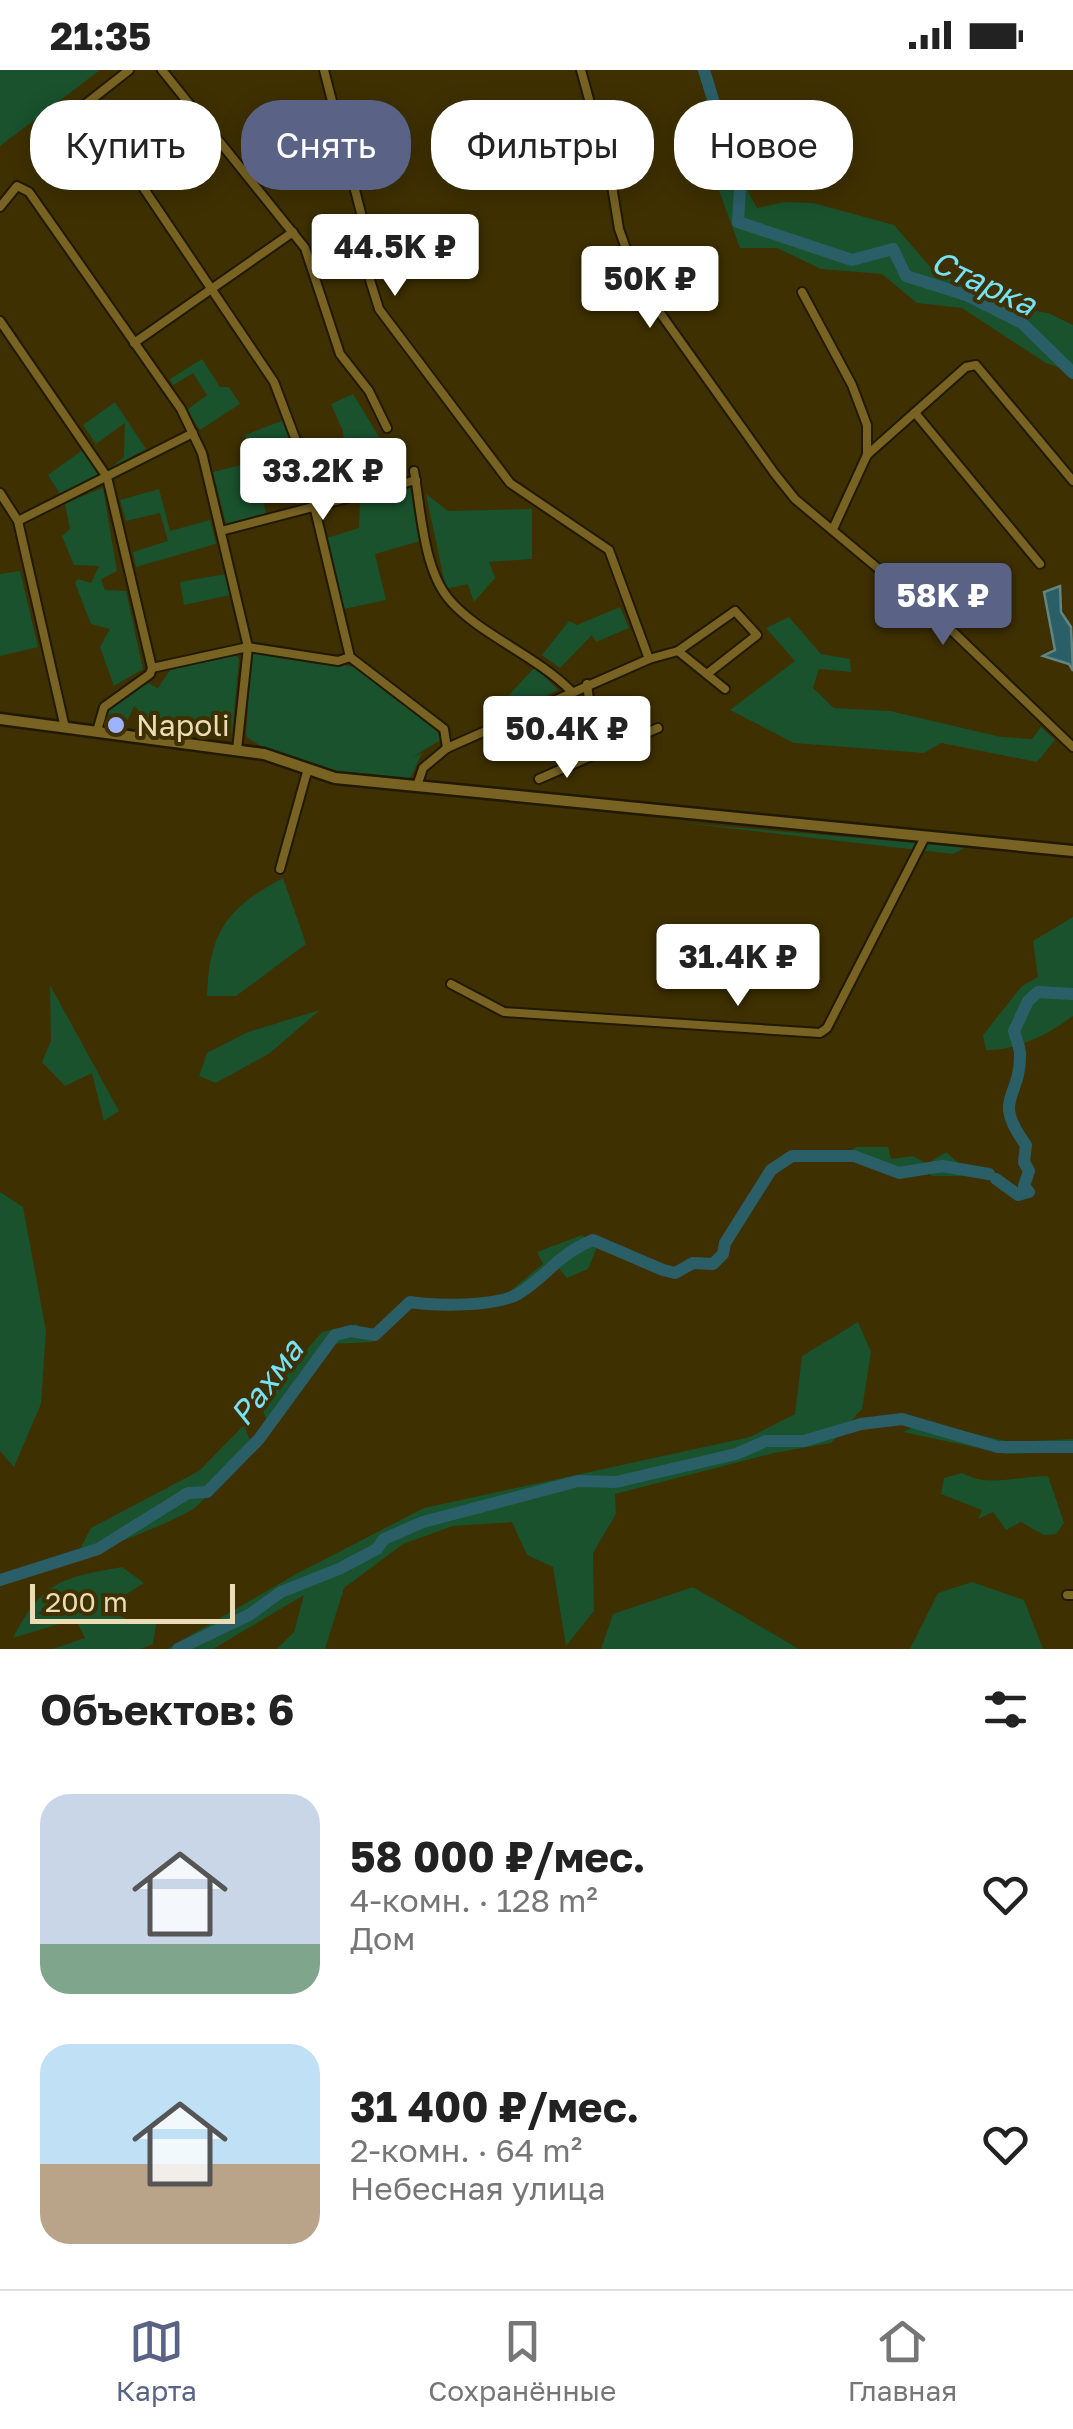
<!DOCTYPE html>
<html lang="ru">
<meta charset="utf-8">
<style>
:root{--surface:#fff;--page:#f6f6f6;--text:#222;--muted:#767676;--line:#e0e0e0;--accent:#5a6385}
body{margin:0;font-family:"Golos Text",sans-serif;background:var(--page);color:var(--text);height:100vh;display:flex;flex-direction:column;font-size:38px;white-space:nowrap}
*{box-sizing:border-box;margin:0}
p{font-size:32px;color:var(--muted)}
.icon{flex:none;width:55px;height:55px;fill:none;stroke:currentColor;stroke-width:2;stroke-linecap:round;stroke-linejoin:round}
.map{position:relative;height:1579px;overflow:hidden}
.drawer{display:flex;flex-direction:column;background:var(--surface);flex:1}
.drawer>*{flex:none}
.banner{position:absolute;left:30px;top:30px;width:1015px;height:90px;display:flex;gap:20px}
.scale{position:absolute;left:30px;bottom:25px;width:205px;box-sizing:border-box;padding-left:10px;border:5px solid #eaddb5;border-top:0;font-size:28px;line-height:35px;white-space:nowrap;color:#eaddb5;-webkit-text-stroke:8px #3e3000;paint-order:stroke}
.price{position:absolute;translate:-50% -85px;padding:0 22px;border-radius:10px;background:#fff;color:#222;font-size:32px;line-height:65px;filter:drop-shadow(0 2px 5px #0008)}
.price::after{content:'';position:absolute;left:50%;top:60px;width:30px;height:22px;margin-left:-15px;background:inherit;clip-path:polygon(0 0,100% 0,50% 100%)}
.price.on{background:var(--accent);color:#fff}
ul{padding:0;list-style:none}
li{display:flex;align-items:center;gap:30px;height:250px;padding:0 40px}
li span{display:grid;place-items:center;flex:none;width:280px;height:200px;border-radius:30px;color:#555}
li>.icon{margin-inline-start:auto}
span .icon{width:120px;height:120px;fill:#fffc;stroke-width:1}
li b{font-size:42px}
h2{display:flex;justify-content:space-between;align-items:center;height:120px;padding:0 40px;font-size:42px}
.tag{padding:0 35px;border-radius:40px;background:var(--surface);box-shadow:0 5px 25px #0003;font-size:35px;line-height:90px}
.tag.on{background:var(--accent);color:#fff}
.status{display:flex;justify-content:space-between;align-items:center;height:70px;padding:0 50px;background:var(--surface);direction:ltr}
.status svg{height:28px;fill:currentColor}
.dock{display:flex;justify-content:space-around;align-items:center;height:140px;border-top:2px solid var(--line);background:var(--surface);font-size:28px;color:var(--muted)}
.dock a{display:grid;justify-items:center;gap:5px}
.dock .on{color:var(--accent)}
.map>svg:first-child{display:block}
.green{fill:#19522d}
.water{fill:#2b5f68;stroke:#64857f;stroke-width:2.5}
.lines{fill:none;stroke-linecap:round;stroke-linejoin:round}
.river{stroke:#2b5f68;stroke-width:12}
.street-casing{stroke:#211900;stroke-width:12}
.secondary-casing{stroke:#211900;stroke-width:15}
.street{stroke:#786322;stroke-width:8}
.secondary{stroke:#786322;stroke-width:10}
.poi-dot{fill:#9eb3fd;stroke:#3e3000;stroke-width:4}
.labels{text-anchor:middle;dominant-baseline:central;stroke-width:8;stroke-linejoin:round;paint-order:stroke}
.poi-label{font-size:30px;fill:#eaddb5;stroke:#3e3000;text-anchor:start}
.water-label{font-size:32px;font-style:italic;fill:#75e2f7;stroke:#3e3000}
</style>
<div class="status"><b>21:35</b><svg viewBox="0 0 49 12"><path d="M0 12V9h3v3zM5 12V6h3v6zM10 12V3h3v9zM15 12V0h3v12zM26 1h20v11H26zM47 4h2v5h-2z"/></svg></div>
<div class="map">
<svg width="1073" height="1579" viewBox="0 0 1073 1579">
<rect width="100%" height="100%" fill="#3e3000"/>
<!-- green -->
<g class="green">
<polygon points="0,0 100,0 0,76"/>
<polygon points="739,84 747,120 757,138 784,132 813,133 894,155 932,199 1008,236 1048,243 1073,255 1073,302 1046,293 962,238 917,233 882,204 821,199 777,178 740,178 712,101 718,86"/>
<polygon points="202,289 220,317 229,317 240,334 200,360 187,340 207,325 193,303 173,315 170,309"/>
<polygon points="353,324 387,380 313,404 310,396 344,384 343,361 331,334"/>
<polygon points="115,332 146,379 112,397 124,387 125,353 96,374 83,355"/>
<polygon points="284,350 293,377 253,387 245,365"/>
<polygon points="84,379 99,404 60,424 48,405"/>
<polygon points="253,392 266,443 226,454 213,402"/>
<polygon points="103,418 117,501 101,509 105,520 126,521 143,599 114,616 100,577 110,559 91,554 75,513 78,509 91,513 99,496 74,495 62,466 70,459 65,433"/>
<polygon points="410,418 420,471 375,484 386,530 339,540 327,468 359,458 360,431"/>
<polygon points="159,419 170,461 210,450 216,474 136,497 133,482 168,471 160,443 126,451 120,430"/>
<polygon points="426,424 448,441 532,439 532,489 489,492 495,508 474,532 468,514 446,519"/>
<polygon points="20,501 38,577 0,586 0,504"/>
<polygon points="225,504 230,525 184,535 180,512"/>
<polygon points="620,537 629,558 596,572 592,565 560,598 542,585 569,551 577,555"/>
<polygon points="789,547 821,584 850,589 851,602 819,599 813,618 834,638 890,641 1001,667 1032,669 1041,657 1055,670 1037,692 941,673 924,683 794,673 730,640 795,591 766,558"/>
<path d="M 251,579 L 354,597 L 435,658 L 442,669 L 413,687 L 422,683 L 411,707 L 402,710 C 345,706 292,701 246,666 Z"/>
<polygon points="233,582 239,589 232,665 153,654 134,636 127,651 99,649 105,636 143,611 158,618 172,597"/>
<polygon points="535,597 558,620 502,646 495,640"/>
<polygon points="683,753 966,777 953,784"/>
<path d="M 283,808 L 306,874 L 236,926 L 207,926 C 209,862 227,838 283,808 Z"/>
<path d="M 1073,847 L 1073,946 C 1049,964 1016,981 986,980 L 983,965 L 1022,916 L 1038,907 L 1033,871 Z"/>
<polygon points="50,915 119,1041 104,1051 92,1003 65,1016 42,992 51,971"/>
<polygon points="320,940 270,983 216,1013 199,1006 207,983 248,962"/>
<polygon points="857,1077 888,1077 891,1089 913,1086 927,1094 946,1082 973,1106 932,1106 926,1100 903,1108 875,1091 848,1082"/>
<polygon points="0,1122 23,1137 46,1261 41,1334 14,1397 0,1381"/>
<polygon points="582,1165 597,1177 588,1199 567,1208 557,1196 525,1225 508,1223 543,1194 537,1182"/>
<polygon points="858,1252 871,1282 862,1339 831,1373 774,1383 615,1424 616,1444 593,1483 594,1541 566,1576 553,1497 527,1485 512,1452 453,1456 403,1474 344,1518 325,1579 277,1579 294,1562 304,1525 213,1579 167,1579 298,1503 424,1438 750,1367 795,1344 802,1286"/>
<polygon points="357,1254 372,1272 333,1274 270,1359 260,1333 322,1262"/>
<polygon points="922,1352 1010,1372 1073,1369 1073,1382 1006,1384 903,1362"/>
<path d="M 244,1355 L 250,1370 C 234,1391 216,1420 196,1437 C 180,1449 95,1483 75,1488 L 91,1458 L 199,1401 Z"/>
<path d="M 962,1403 C 990,1418 1017,1406 1048,1406 L 1064,1453 L 1056,1464 L 1044,1465 L 1021,1452 L 1006,1460 L 993,1442 L 978,1449 L 982,1440 L 941,1424 L 944,1408 Z"/>
<path d="M 122,1497 L 144,1513 L 104,1538 L 131,1551 L 157,1549 L 153,1574 L 141,1579 L 53,1579 L 85,1568 L 75,1549 L 13,1568 C 43,1511 61,1508 122,1497 Z"/>
<polygon points="972,1512 1024,1530 1043,1579 910,1579 938,1523"/>
<polygon points="693,1517 799,1579 601,1579 613,1544"/>
</g>
<!-- water -->
<polygon class="water" points="1060,516 1061,542 1071,557 1073,601 1069,594 1043,586 1055,580 1044,522"/>
<g class="lines">
<!-- river -->
<g class="river">
<polyline points="704,0 740,118 738,152 852,190 893,179 906,206 966,225 1022,253 1073,303"/>
<path d="M 996,1109 L 1018,1125 L 1029,1122 L 1024,1116 L 1029,1101 L 1024,1092 L 1026,1075 C 991,1028 1021,1029 1020,984 C 1020,977 1016,969 1014,961 L 1028,931 L 1038,922 L 1073,924"/>
<path d="M 0,1510 L 98,1479 L 188,1423 L 207,1422 L 259,1369 L 335,1265 L 351,1261 L 375,1265 L 410,1232 C 436,1236 495,1237 518,1224 C 549,1205 555,1186 593,1170 L 663,1200 L 675,1203 L 693,1193 L 713,1194 L 723,1184 L 725,1173 L 771,1100 L 792,1086 L 854,1086 L 899,1103 L 942,1096 L 989,1104"/>
<polyline points="178,1579 249,1545 281,1522 339,1499 377,1479 384,1469 423,1452 578,1411 616,1412 736,1384 766,1371 804,1371 861,1354 902,1349 998,1377 1073,1377"/>
</g>
<defs>
<g id="street">
<polyline points="162,0 305,178 340,284 369,321 387,358"/>
<polyline points="324,0 369,174 370,210 379,239 510,413 609,480 649,589"/>
<polyline points="581,0 611,110 619,159 638,212 775,404 795,429 947,556 1073,677"/>
<polyline points="87,34 274,312 303,389 350,587 444,659 447,678"/>
<polyline points="59,55 129,0"/>
<polyline points="0,137 17,116 29,122 181,339 202,383 248,577 237,680"/>
<polyline points="802,222 852,315 867,355 867,385 833,459"/>
<polyline points="0,251 107,407 152,598 248,577 338,591 350,587"/>
<polyline points="134,273 293,162"/>
<polyline points="916,344 1040,494"/>
<polyline points="867,385 966,297 976,295 1073,411"/>
<path d="M 414,401 C 421,439 423,497 448,528 C 475,562 537,586 571,621"/>
<polyline points="0,423 18,451 65,658"/>
<polyline points="18,451 193,363"/>
<polyline points="221,461 416,410"/>
<polyline points="678,581 735,541 757,565 707,604"/>
<polyline points="97,661 104,637 150,604 152,598"/>
<polyline points="596,684 658,658"/>
<polyline points="539,709 596,684 587,614"/>
<polyline points="417,716 423,698 447,678 649,589 678,581 725,619"/>
<polyline points="280,799 307,702"/>
<polyline points="451,914 504,942 820,963 827,958 925,767"/>
<polyline points="1067,1525 1073,1525"/>
</g>
<polyline id="secondary" points="0,649 264,684 335,708 1073,781"/>
</defs>
<!-- street casing -->
<use href="#street" class="street-casing"/>
<!-- secondary casing -->
<use href="#secondary" class="secondary-casing"/>
<!-- street -->
<use href="#street" class="street"/>
<!-- secondary -->
<use href="#secondary" class="secondary"/>
</g>
<!-- markers -->
<circle class="poi-dot" cx="116" cy="655" r="10"/>
<g class="labels">
<!-- poi labels -->
<g class="poi-label">
<text x="136" y="655">Napoli</text>
</g>
<!-- water labels -->
<g class="water-label">
<text transform="translate(984 212) rotate(25)">Старка</text>
<text transform="translate(266 1312) rotate(-53)">Рахма</text>
</g>
</g>
</svg>
<div class="scale">200 m</div>
<b class="price" style="left:395px;top:229px">44.5K ₽</b>
<b class="price" style="left:650px;top:261px">50K ₽</b>
<b class="price" style="left:323px;top:453px">33.2K ₽</b>
<b class="price on" style="left:943px;top:578px">58K ₽</b>
<b class="price" style="left:567px;top:711px">50.4K ₽</b>
<b class="price" style="left:738px;top:939px">31.4K ₽</b>
<div class="banner">
<a class="tag">Купить</a>
<a class="tag on">Снять</a>
<a class="tag">Фильтры</a>
<a class="tag">Новое</a>
</div>
</div>
<section class="drawer">
<h2>Объектов: 6<svg class="icon" aria-label="filters" viewBox="0 0 24 24"><path d="M4 7h16M4 17h16"/><circle cx="9" cy="7" r="2"/><circle cx="15" cy="17" r="2"/></svg></h2>
<ul>
<li><span style="background:linear-gradient(#c9d6e8 75%,#7fa58c 0)"><svg class="icon" aria-label="home" viewBox="0 0 24 24"><path d="M3 11l9-7 9 7M6 9v11h12V9"/></svg></span><div><b>58 000 ₽/мес.</b><p>4-комн. · 128 m²</p><p>Дом</p></div><svg class="icon" aria-label="heart" viewBox="0 0 24 24"><path d="M12 20l-8-8c-3-5 5-10 8-4 3-6 11-1 8 4z"/></svg></li>
<li><span style="background:linear-gradient(#bfe0f5 60%,#b9a48a 0)"><svg class="icon" aria-label="home" viewBox="0 0 24 24"><path d="M3 11l9-7 9 7M6 9v11h12V9"/></svg></span><div><b>31 400 ₽/мес.</b><p>2-комн. · 64 m²</p><p>Небесная улица</p></div><svg class="icon" aria-label="heart" viewBox="0 0 24 24"><path d="M12 20l-8-8c-3-5 5-10 8-4 3-6 11-1 8 4z"/></svg></li>
</ul>
</section>
<nav class="dock">
<a class="on"><svg class="icon" aria-label="map" viewBox="0 0 24 24"><path d="M3 6l6-2 6 2 6-2v14l-6 2-6-2-6 2zM9 4v14M15 6v14"/></svg>Карта</a>
<a><svg class="icon" aria-label="saved" viewBox="0 0 24 24"><path d="M7 4h10v16l-5-4-5 4z"/></svg>Сохранённые</a>
<a><svg class="icon" aria-label="home" viewBox="0 0 24 24"><path d="M3 11l9-7 9 7M6 9v11h12V9"/></svg>Главная</a>
</nav>
